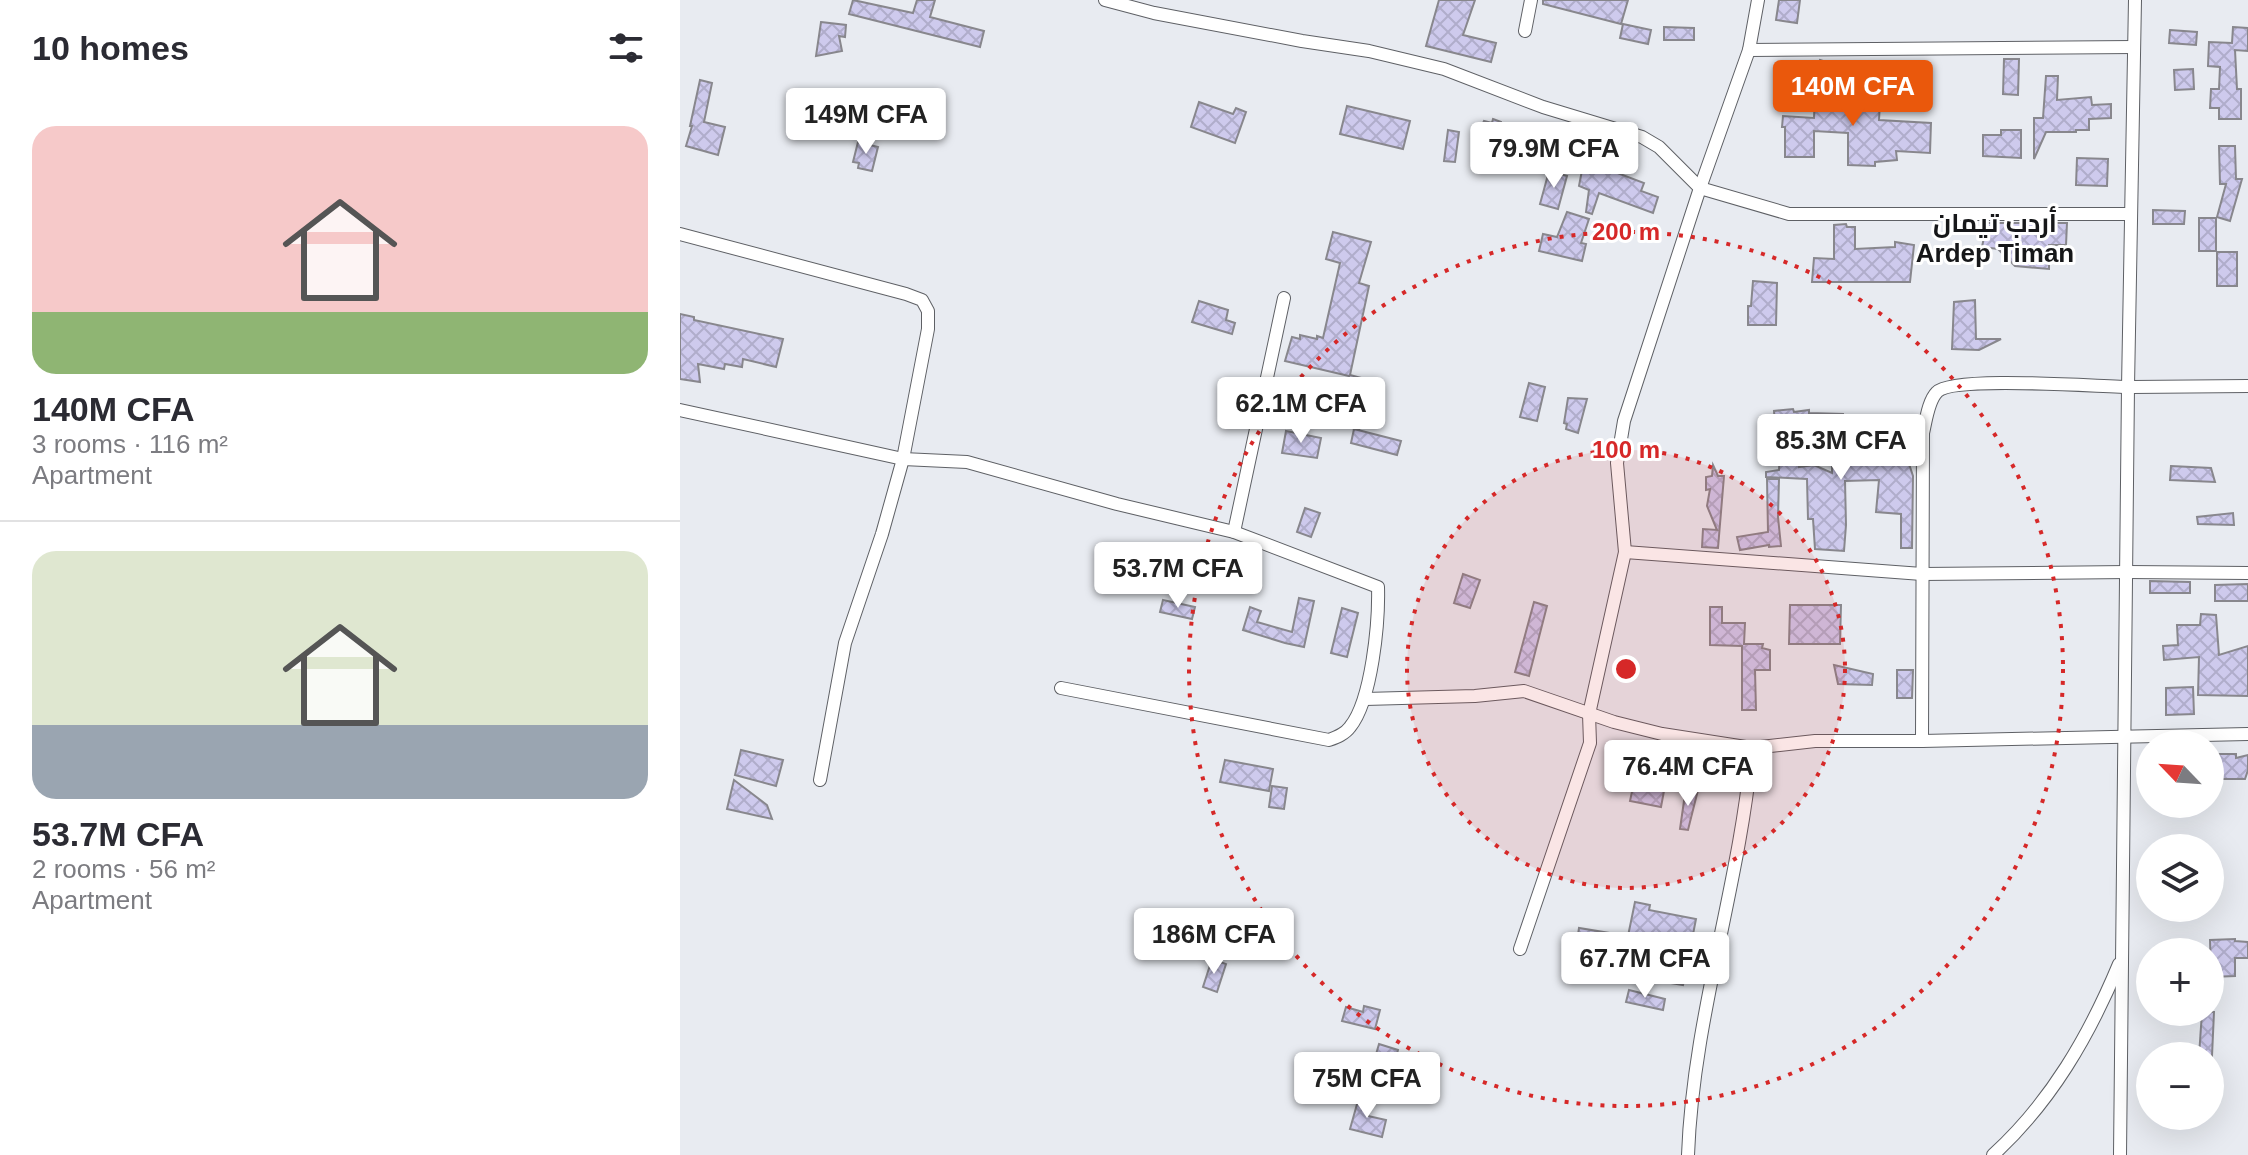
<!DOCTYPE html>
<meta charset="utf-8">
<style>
:root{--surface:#fff;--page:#f2f2f3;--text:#2b2b33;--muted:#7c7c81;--line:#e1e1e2;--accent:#ea580c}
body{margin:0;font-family:Arial,Cairo,sans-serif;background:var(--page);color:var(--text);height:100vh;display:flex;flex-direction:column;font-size:30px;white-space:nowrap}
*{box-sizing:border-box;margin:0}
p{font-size:26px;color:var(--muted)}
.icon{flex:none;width:44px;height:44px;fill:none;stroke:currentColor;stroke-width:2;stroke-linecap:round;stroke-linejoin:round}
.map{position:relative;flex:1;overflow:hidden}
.details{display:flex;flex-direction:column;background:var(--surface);width:680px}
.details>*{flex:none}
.needle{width:52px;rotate:295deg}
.controls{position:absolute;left:1456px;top:730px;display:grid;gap:16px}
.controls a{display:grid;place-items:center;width:88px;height:88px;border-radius:50%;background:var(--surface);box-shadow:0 8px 32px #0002;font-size:40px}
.price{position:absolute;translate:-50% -68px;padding:0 18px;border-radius:8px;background:#fff;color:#222;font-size:26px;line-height:52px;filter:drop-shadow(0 2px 4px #0008)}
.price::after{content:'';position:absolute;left:50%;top:48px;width:24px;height:18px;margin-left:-12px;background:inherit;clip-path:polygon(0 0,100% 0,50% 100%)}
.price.selected{background:var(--accent);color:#fff}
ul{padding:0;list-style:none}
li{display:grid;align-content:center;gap:16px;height:424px;padding:0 32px}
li+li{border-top:2px solid var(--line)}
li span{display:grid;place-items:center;height:248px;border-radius:24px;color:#555}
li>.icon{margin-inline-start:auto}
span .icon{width:144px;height:144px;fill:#fffc;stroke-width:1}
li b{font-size:34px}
h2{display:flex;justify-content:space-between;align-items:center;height:96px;padding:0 32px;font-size:34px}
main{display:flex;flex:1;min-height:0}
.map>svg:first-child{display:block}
.building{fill:url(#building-cross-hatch);stroke:#88878d;stroke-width:2}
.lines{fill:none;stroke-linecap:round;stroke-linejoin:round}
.minor-casing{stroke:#5e6065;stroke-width:14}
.minor{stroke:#fff;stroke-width:12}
.ring{fill:none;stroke:#d62828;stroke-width:4;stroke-dasharray:4 8}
.labels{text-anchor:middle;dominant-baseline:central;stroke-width:6;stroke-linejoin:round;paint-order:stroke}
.neighbourhood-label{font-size:26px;font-weight:bold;fill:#161719;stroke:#fff}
.centre{fill:#d62828;stroke:#fff;stroke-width:4}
.ring-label{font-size:24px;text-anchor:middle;font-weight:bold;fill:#d62828;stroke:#fff;stroke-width:6;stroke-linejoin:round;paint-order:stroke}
</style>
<main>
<section class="details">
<h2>10 homes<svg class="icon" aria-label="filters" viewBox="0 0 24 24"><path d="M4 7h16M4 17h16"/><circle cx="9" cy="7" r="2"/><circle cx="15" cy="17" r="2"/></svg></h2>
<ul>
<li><span style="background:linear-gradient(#f6c9c9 75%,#8fb573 0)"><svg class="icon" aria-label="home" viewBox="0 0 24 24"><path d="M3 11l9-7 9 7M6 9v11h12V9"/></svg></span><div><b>140M CFA</b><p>3 rooms · 116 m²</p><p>Apartment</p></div></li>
<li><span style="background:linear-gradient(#dfe7d0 70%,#9aa5b1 0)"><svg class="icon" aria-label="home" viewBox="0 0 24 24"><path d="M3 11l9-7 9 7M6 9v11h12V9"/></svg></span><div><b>53.7M CFA</b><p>2 rooms · 56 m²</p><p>Apartment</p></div></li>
</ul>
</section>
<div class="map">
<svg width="1568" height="1155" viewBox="0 0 1568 1155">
<defs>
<pattern id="building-cross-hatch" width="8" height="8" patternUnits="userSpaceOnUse" patternTransform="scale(2)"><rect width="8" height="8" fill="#cecaed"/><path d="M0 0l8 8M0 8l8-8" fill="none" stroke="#b0adcb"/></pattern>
</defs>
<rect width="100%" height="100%" fill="#e8ebf1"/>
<!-- building -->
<g class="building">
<polygon points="173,0 233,13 237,0 255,0 250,17 304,31 300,47 169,14"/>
<polygon points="759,0 795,0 783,35 816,43 811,62 746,46"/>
<polygon points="863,0 948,0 941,24 863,4"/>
<polygon points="1099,0 1120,0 1117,23 1096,20"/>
<polygon points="141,22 166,25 165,37 159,36 162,51 136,56"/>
<polygon points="943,24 971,30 968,44 940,38"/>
<polygon points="984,27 1014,28 1014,40 984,40"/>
<polygon points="1553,27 1568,28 1568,51 1555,50 1557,89 1561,89 1561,119 1539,119 1539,108 1530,108 1531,89 1539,89 1540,67 1528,66 1529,42 1552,43"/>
<polygon points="1490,30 1517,32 1516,45 1489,43"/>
<polygon points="1324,59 1339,59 1338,95 1323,94"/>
<polygon points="1140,60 1155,65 1145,98 1200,102 1199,120 1251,123 1250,153 1216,151 1217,160 1195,162 1195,166 1168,165 1168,133 1134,131 1134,157 1105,157 1105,127 1102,127 1103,116 1134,118 1135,94 1131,93"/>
<polygon points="1513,69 1514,89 1495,90 1494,70"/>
<polygon points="1366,76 1378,76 1377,100 1411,97 1412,105 1431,104 1431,118 1409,119 1409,130 1396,130 1396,132 1366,132 1354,159 1354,118 1363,118"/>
<polygon points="20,80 32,83 24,122 45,127 38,155 6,146 12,126 10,126"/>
<polygon points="519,102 553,114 556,108 566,112 555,143 511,127"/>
<polygon points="667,106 730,121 723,149 660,134"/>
<polygon points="813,119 821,122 821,124 824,125 821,142 816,143 809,166 798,162 807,136 799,132 804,121 812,123"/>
<polygon points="768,130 779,132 775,162 764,161"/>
<polygon points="1321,130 1341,130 1341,158 1303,156 1303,135 1321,135"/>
<polygon points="178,142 198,147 192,171 178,168 179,163 173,162"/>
<polygon points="1539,146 1555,146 1556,179 1562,179 1550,221 1537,217 1546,184 1540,184"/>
<polygon points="1397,158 1428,159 1427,186 1396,185"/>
<polygon points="904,160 919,164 919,166 964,183 961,191 978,197 973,213 919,193 912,214 906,212 909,190 899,186"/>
<polygon points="869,171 887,176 878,209 860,204"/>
<polygon points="1473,210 1505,211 1504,224 1473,224"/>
<polygon points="887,212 909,219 901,243 906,244 902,261 859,251 863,234 877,237"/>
<rect x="1519" y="218" width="17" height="33"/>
<polygon points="1307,223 1387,223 1386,245 1369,245 1369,269 1335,266 1318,249 1302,247"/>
<polygon points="1166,224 1167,227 1175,227 1175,249 1215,247 1215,242 1234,245 1230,282 1132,282 1134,258 1154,259 1154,225"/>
<polygon points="653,232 691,242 679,283 689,286 670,375 685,379 682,392 688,393 679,430 594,405 599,390 662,407 669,376 605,361 612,337 620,339 620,335 637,339 637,336 643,338 660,263 646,259"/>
<rect x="1537" y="252" width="20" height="34"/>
<polygon points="1073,281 1097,283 1096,325 1068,325 1068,306 1071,306"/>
<polygon points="1295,300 1296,339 1321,339 1299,350 1272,349 1274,302"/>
<polygon points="519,301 548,310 546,320 555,323 552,334 512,322"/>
<polygon points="0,314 14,317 14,320 103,339 96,367 63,359 62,367 45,364 44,369 18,364 20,382 0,379"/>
<polygon points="849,383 865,387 857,421 840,417"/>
<polygon points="888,398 907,399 898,433 886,429 887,424 884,423"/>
<polygon points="1113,409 1114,412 1129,410 1129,413 1163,414 1163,424 1122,424 1119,467 1134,465 1152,473 1152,463 1169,463 1169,460 1228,461 1233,476 1232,548 1221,548 1221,514 1196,512 1199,480 1165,481 1166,525 1164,551 1135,549 1133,519 1128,519 1127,479 1086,477 1086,472 1099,470 1100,450 1097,450 1098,436 1096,436 1094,411"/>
<polygon points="674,429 721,441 717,455 671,443"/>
<polygon points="606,431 641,438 637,458 602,453"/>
<polygon points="1033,465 1038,476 1044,476 1038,548 1022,547 1023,529 1037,530 1027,506 1030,489 1026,490 1026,477 1032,476"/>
<polygon points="1491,466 1531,468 1535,482 1490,480"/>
<polygon points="1087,479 1099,479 1098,517 1101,546 1089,547 1089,545 1060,550 1057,537 1088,532"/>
<polygon points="625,508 640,513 631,537 617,532"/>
<polygon points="1553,513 1554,525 1518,524 1517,517"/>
<polygon points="783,574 800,580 790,608 774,603"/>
<polygon points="1470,581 1510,582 1510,593 1470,593"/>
<polygon points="1568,584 1568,601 1535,601 1535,585"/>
<polygon points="619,598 634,601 624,647 605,643 563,630 570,607 581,611 577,622 612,632"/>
<polygon points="483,600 515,607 512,619 480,612"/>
<polygon points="854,602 867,606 849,676 835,672"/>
<polygon points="1110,605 1161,605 1160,644 1109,644"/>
<polygon points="1030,607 1042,607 1042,623 1065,623 1064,644 1083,644 1082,648 1090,650 1090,670 1075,670 1076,710 1062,710 1062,646 1030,645"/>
<polygon points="662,608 678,613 667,657 651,653"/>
<polygon points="1521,614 1536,615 1539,655 1568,646 1568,696 1518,695 1519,657 1484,660 1483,646 1498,645 1497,625 1520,625"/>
<polygon points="1154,665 1193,674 1192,685 1158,684"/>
<polygon points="1217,670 1233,670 1232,698 1217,698"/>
<polygon points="1513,687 1514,714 1486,715 1486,688"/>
<polygon points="61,750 103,760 96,786 55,775"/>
<polygon points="1532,754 1556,754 1556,758 1568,755 1568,770 1565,779 1532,779"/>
<polygon points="545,760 593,769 589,791 540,782"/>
<polygon points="970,761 989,764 981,807 950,801 958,764 969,766"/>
<polygon points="54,780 87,805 92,819 47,809"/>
<polygon points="592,786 607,788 604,809 589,807"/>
<polygon points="1006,787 1018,790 1008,830 1000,829"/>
<polygon points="955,902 970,905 969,910 1016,919 1003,985 979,981 981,970 945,960 944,964 932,961 934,956 896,948 899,928 948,936"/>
<polygon points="505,930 525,936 518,957 499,951"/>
<polygon points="1555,939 1555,941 1568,942 1568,958 1555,958 1555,976 1531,977 1530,940"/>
<polygon points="532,959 546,964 537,992 523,987"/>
<polygon points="949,990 985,999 983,1010 946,1002"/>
<polygon points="684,1006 700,1010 695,1029 662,1021 666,1007 683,1012"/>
<polygon points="1522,1012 1534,1012 1532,1056 1519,1056"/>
<polygon points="699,1044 718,1050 709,1081 690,1075"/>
<polygon points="679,1097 691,1101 688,1116 706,1120 702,1137 670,1129"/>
</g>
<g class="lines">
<defs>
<g id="minor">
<polyline points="425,0 474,13 622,41 689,51 764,69 863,107 962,137 979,147 1020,188 1109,214 1451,214"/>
<polyline points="845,31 851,0"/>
<polyline points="1069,50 1454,47"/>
<polyline points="0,234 226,294 242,300 248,311 248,329 223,459 202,534 165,643 140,780"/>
<path d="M 0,410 L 223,459 L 287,462 L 437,504 L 554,532 L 698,587 C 699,622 692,700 670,727 C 665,734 657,737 649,740 L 381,688"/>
<polyline points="554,532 604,298"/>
<polyline points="945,552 1242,574 1448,572 1568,573"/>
<polyline points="685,699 795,696 844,691 934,722 982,734 1072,748 1135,741 1242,741 1568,734"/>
<path d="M 1242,741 L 1243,433 C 1246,421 1248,401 1257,392 C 1273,375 1421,387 1452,387 C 1490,387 1529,386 1568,386"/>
<polyline points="840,949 910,743 909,714 945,552 937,463 944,421 1020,188 1069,50 1078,0"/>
<path d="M 1008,1155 C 1013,1017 1060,885 1072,748"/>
<path d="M 1313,1155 C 1371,1102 1409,1036 1439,964"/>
<polyline points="1440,1155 1448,387 1455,0"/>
</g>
</defs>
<!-- minor casing -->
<use href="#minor" class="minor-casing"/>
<!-- minor -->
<use href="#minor" class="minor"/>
</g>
<!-- distance rings -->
<circle cx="946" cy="669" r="219" fill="#d62828" fill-opacity=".12"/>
<g class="ring">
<circle cx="946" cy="669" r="219"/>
<circle cx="946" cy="669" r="437"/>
</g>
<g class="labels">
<!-- neighbourhood labels -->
<g class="neighbourhood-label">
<text x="1315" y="223">أردب تيمان<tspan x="1315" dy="30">Ardep Timan</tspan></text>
</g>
</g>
<circle cx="946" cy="669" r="12" class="centre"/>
<g class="ring-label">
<text x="946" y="240">200 m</text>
<text x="946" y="458">100 m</text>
</g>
</svg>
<div class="controls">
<a><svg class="needle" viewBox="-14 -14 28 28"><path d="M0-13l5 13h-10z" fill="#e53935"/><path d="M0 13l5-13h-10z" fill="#7c7c81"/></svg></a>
<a><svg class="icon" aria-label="layers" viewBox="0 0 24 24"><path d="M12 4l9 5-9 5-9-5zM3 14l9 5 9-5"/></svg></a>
<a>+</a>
<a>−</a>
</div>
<b class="price selected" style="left:1173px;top:128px">140M CFA</b>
<b class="price" style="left:186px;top:156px">149M CFA</b>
<b class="price" style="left:874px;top:190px">79.9M CFA</b>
<b class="price" style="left:621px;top:445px">62.1M CFA</b>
<b class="price" style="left:1161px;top:482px">85.3M CFA</b>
<b class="price" style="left:498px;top:610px">53.7M CFA</b>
<b class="price" style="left:1008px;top:808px">76.4M CFA</b>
<b class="price" style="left:534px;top:976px">186M CFA</b>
<b class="price" style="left:965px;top:1000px">67.7M CFA</b>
<b class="price" style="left:687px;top:1120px">75M CFA</b>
</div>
</main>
